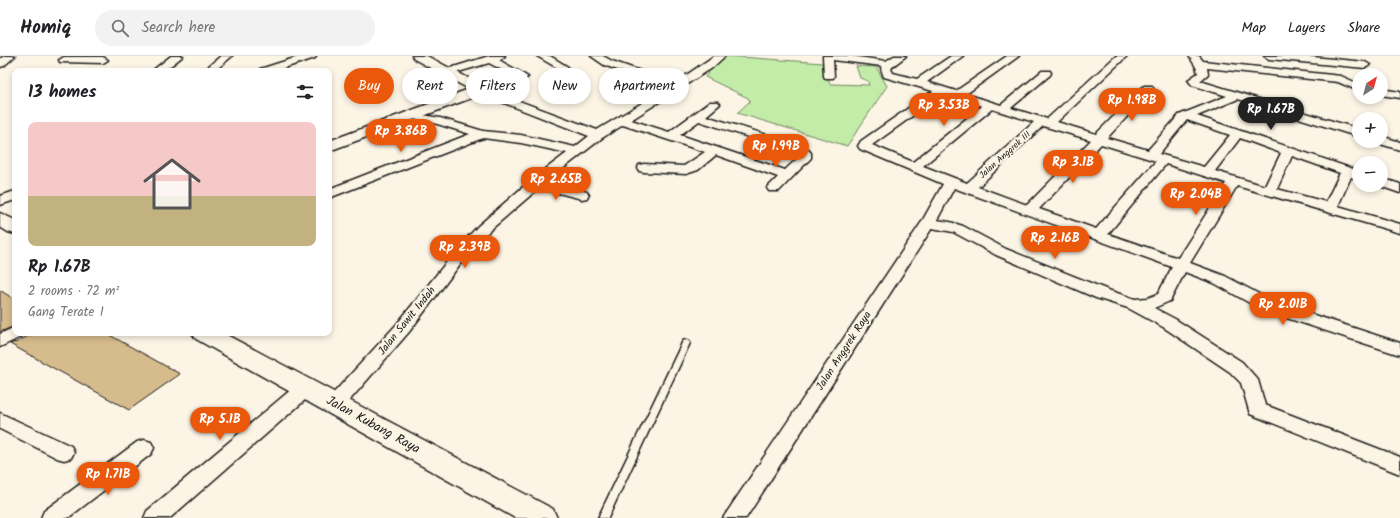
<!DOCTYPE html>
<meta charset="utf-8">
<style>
:root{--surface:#fff;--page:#f2f2f2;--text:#202124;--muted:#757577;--line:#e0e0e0;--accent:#ea580c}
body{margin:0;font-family:Kalam,sans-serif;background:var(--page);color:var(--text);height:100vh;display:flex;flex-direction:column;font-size:15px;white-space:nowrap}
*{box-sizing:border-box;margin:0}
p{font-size:13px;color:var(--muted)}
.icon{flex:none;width:22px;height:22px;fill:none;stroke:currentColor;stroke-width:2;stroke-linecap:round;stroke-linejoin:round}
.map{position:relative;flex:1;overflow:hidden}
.sheet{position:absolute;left:12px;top:12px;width:320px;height:268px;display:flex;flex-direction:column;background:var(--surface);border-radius:8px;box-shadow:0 2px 6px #0003}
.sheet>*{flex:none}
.hud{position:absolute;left:344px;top:12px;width:380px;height:36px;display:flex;gap:8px}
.needle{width:26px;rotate:36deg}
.buttons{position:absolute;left:1352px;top:12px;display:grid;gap:8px}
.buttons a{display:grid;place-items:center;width:36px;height:36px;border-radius:50%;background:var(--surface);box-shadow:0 2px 6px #0003;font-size:20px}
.price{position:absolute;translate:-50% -34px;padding:0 9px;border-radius:14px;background:var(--accent);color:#fff;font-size:13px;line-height:26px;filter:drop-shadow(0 1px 2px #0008)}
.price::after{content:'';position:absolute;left:50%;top:24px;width:12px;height:9px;margin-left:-6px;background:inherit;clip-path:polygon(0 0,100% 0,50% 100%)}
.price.selected{background:#222;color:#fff}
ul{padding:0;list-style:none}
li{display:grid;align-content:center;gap:8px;height:212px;padding:0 16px}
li+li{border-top:1px solid var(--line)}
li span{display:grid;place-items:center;height:124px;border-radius:8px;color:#555}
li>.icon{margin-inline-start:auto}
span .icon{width:72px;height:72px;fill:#fffc;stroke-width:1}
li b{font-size:17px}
h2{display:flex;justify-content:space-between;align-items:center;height:48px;padding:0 16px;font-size:17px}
.tag{padding:0 14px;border-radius:18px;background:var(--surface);box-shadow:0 2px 6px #0003;font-size:14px;line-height:36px}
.tag.selected{background:var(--accent);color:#fff}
header{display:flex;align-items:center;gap:24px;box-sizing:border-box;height:56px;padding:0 20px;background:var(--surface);border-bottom:1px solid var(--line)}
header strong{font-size:19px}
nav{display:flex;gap:22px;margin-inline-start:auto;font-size:14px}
.search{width:280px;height:36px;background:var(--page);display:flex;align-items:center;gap:10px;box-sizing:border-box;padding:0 14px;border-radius:22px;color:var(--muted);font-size:15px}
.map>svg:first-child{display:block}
.green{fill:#c3eca8;stroke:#708462}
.building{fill:#d6bb8c;stroke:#1c1c1c}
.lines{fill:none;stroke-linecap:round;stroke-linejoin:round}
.service-casing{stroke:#1c1c1c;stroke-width:3}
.minor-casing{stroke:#1c1c1c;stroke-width:3}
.tertiary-casing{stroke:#1c1c1c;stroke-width:3}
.trunk-casing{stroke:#1c1c1c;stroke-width:3}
.service{fill:#fcf5e5;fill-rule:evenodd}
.minor{fill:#fcf5e5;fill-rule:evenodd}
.tertiary{fill:#fcf5e5;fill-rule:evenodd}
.trunk{fill:#fcf5e5;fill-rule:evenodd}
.labels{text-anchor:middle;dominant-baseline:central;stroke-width:4;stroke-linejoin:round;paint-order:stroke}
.far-street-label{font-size:9px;fill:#1c1c1c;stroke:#fcf5e5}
.street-label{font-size:11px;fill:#1c1c1c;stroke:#fcf5e5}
.near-street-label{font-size:13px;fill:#1c1c1c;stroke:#fcf5e5}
</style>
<header>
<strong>Homiq</strong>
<div class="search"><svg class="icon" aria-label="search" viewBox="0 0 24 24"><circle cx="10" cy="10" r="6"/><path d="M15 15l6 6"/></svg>Search here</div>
<nav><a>Map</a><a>Layers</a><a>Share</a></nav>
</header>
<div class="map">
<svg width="1400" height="462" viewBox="0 0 1400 462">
<rect width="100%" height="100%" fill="#fcf5e5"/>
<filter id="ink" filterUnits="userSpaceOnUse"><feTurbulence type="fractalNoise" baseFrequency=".025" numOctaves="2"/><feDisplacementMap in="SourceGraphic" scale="8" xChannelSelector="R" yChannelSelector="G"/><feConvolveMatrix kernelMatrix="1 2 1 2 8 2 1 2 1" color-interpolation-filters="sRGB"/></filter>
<g filter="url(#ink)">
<!-- green -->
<polygon class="green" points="726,0 823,7 830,28 869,29 868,25 860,22 856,10 876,11 887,30 847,90 737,57 750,45 748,42 705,21 722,1"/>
<!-- building -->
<g class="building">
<polygon points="0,234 15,244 15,270 0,276"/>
<polygon points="34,277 106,277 180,318 129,354 10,288 15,286 15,287"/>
</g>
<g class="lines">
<defs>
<polygon id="service" points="686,284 689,285 690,287 608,462 598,462 682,287 683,285"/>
<g id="minor">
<polygon points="4,0 15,0 4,10 0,11 0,3"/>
<polygon points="171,0 183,0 164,15 152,15"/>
<polygon points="221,0 232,0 218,12 210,12 209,10"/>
<polygon points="301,0 316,0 315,2 275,15 259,15 260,13"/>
<polygon points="489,0 505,0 499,4 528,21 523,24 519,23 489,7 448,19 443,16 444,14"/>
<polygon points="537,0 550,0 568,11 567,13 559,13"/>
<path d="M 591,0 L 603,0 L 612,5 L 675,27 L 714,0 L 725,0 L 712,12 L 631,64 L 669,76 L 710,46 L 718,46 L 720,48 L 706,60 L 806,91 L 811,97 L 811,102 L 779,135 L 769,135 L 767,132 L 778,121 L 716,99 L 698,114 L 686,118 L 644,116 L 639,115 L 638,112 L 639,109 L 644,108 L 684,110 L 705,96 L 623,69 L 602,82 L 546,126 L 587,136 L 589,139 L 587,142 L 582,143 L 539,132 L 488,176 L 467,199 L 409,276 L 342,353 L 335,355 L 328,353 L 326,348 L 328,343 L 397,268 L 457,193 L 478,170 L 531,124 L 567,97 L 521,87 L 483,82 L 329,142 L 329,133 L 470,78 L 434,67 L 407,62 L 405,60 L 407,58 L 411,57 L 440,62 L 483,75 L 521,79 L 575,91 L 589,80 L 476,36 L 474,34 L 476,32 L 484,32 L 597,74 L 667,32 L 604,9 ZM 699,65 L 798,97 L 799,101 L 785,114 L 680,79 Z"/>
<path d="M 823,0 L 851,0 L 886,5 L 894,0 L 906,0 L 893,10 L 891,13 L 893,17 L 917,23 L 951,0 L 963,0 L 927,26 L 956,35 L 1007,0 L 1019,0 L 966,38 L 1001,49 L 1042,15 L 1050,15 L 1051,17 L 1050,19 L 1011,52 L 1047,63 L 1116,0 L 1127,0 L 1057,66 L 1096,78 L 1144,30 L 1152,30 L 1153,32 L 1152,34 L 1107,82 L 1148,94 L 1179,59 L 1227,40 L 1192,29 L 1188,24 L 1198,17 L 1196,11 L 1189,0 L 1199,0 L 1203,5 L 1341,20 L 1359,28 L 1359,35 L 1338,26 L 1207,12 L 1208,18 L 1200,25 L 1359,73 L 1359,81 L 1238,43 L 1197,60 L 1359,115 L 1359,123 L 1351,121 L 1338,150 L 1400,168 L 1400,177 L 1237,130 L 1190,207 L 1225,220 L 1274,246 L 1400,287 L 1400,299 L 1262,254 L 1214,227 L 1185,216 L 1170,245 L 1154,252 L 1175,263 L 1242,306 L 1258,324 L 1265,349 L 1400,401 L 1400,418 L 1250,358 L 1241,327 L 1230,316 L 1163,271 L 1128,252 L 1096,242 L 996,199 L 953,176 L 932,172 L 746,462 L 723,462 L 921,167 L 943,128 L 860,93 L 858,90 L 861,85 L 933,35 L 884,21 L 881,13 L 882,10 L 833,4 L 834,20 L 833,22 L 825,22 L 824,20 ZM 943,38 L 982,50 L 913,106 L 872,89 ZM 992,53 L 1034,66 L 967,127 L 923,110 ZM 1187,64 L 1230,79 L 1204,111 L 1159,98 ZM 1043,70 L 1091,84 L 1027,149 L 978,131 ZM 1240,82 L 1281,97 L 1265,130 L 1215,115 ZM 1101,88 L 1156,105 L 1096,173 L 1039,153 ZM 1292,100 L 1340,117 L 1326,146 L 1277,133 ZM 1166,108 L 1226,127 L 1178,202 L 1108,178 ZM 954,132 L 1172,211 L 1158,238 L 1148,242 L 1135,243 L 1108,234 L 1006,193 L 963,170 L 950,166 L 937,164 Z"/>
<polygon points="1264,0 1302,0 1365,6 1370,9 1365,12 1269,3"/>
<polygon points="64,1 103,1 108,4 103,7 60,6 59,4"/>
<polygon points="1381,33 1400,36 1400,42 1381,39"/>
<polygon points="1381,80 1400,86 1400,94 1377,87 1376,85 1381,85"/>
<polygon points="1381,122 1400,128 1400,137 1377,129 1381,129"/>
<polygon points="15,135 15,144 0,149 0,140"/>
<polygon points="15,271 15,277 24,277 21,281 0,291 0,278"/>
<polygon points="306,325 313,327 315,332 313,337 170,462 144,462 147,455 299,327"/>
<polygon points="0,357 71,390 74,396 71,402 64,404 57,402 0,373"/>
<polygon points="144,384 151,386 154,392 151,398 68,462 41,462 44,455 137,386"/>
</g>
<polygon id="tertiary" points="412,0 427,0 485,31 487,34 485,37 329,95 329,85 469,33 414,3"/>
<g id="trunk">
<polygon points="0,157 15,164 15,178 8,176 0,171"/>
<polygon points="192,277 223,277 553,453 557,462 515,462 196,283"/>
</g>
</defs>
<!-- service casing -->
<use href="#service" class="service-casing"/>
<!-- minor casing -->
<use href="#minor" class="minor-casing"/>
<!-- tertiary casing -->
<use href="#tertiary" class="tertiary-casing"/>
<!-- trunk casing -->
<use href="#trunk" class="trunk-casing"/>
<!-- service -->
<use href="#service" class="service"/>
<!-- minor -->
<use href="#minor" class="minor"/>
<!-- tertiary -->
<use href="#tertiary" class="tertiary"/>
<!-- trunk -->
<use href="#trunk" class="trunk"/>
</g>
</g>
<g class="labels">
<!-- far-street labels -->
<g class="far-street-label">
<text transform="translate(1005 99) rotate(-42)">Jalan Anggrek III</text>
</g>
<!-- street labels -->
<g class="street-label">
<text transform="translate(407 265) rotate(-51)">Jalan Sawit Indah</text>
<text transform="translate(844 295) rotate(-57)">Jalan Anggrek Raya</text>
</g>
<!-- near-street labels -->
<g class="near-street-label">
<text transform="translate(373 369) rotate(29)">Jalan Kubang Raya</text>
</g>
</g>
</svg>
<div class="buttons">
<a><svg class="needle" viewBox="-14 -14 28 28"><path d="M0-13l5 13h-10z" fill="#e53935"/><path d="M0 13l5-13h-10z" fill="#757577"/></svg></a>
<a>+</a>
<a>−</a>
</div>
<b class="price" style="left:1132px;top:66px">Rp 1.98B</b>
<b class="price" style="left:944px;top:71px">Rp 3.53B</b>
<b class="price selected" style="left:1271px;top:75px">Rp 1.67B</b>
<b class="price" style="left:401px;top:97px">Rp 3.86B</b>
<b class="price" style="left:776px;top:112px">Rp 1.99B</b>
<b class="price" style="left:1073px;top:128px">Rp 3.1B</b>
<b class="price" style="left:556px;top:145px">Rp 2.65B</b>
<b class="price" style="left:1196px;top:160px">Rp 2.04B</b>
<b class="price" style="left:1055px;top:204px">Rp 2.16B</b>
<b class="price" style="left:465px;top:213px">Rp 2.39B</b>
<b class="price" style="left:1283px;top:270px">Rp 2.01B</b>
<b class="price" style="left:220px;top:385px">Rp 5.1B</b>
<b class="price" style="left:108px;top:440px">Rp 1.71B</b>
<div class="hud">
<a class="tag selected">Buy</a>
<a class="tag">Rent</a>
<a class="tag">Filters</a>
<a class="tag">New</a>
<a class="tag">Apartment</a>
</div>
<section class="sheet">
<h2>13 homes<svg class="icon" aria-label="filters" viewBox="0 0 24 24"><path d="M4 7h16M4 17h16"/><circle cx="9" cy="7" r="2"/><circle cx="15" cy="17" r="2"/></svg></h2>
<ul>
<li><span style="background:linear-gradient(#f6c9c9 60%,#c2b280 0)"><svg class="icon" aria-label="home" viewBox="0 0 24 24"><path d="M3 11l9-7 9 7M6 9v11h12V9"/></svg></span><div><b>Rp 1.67B</b><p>2 rooms · 72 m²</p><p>Gang Terate I</p></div></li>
</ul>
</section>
</div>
